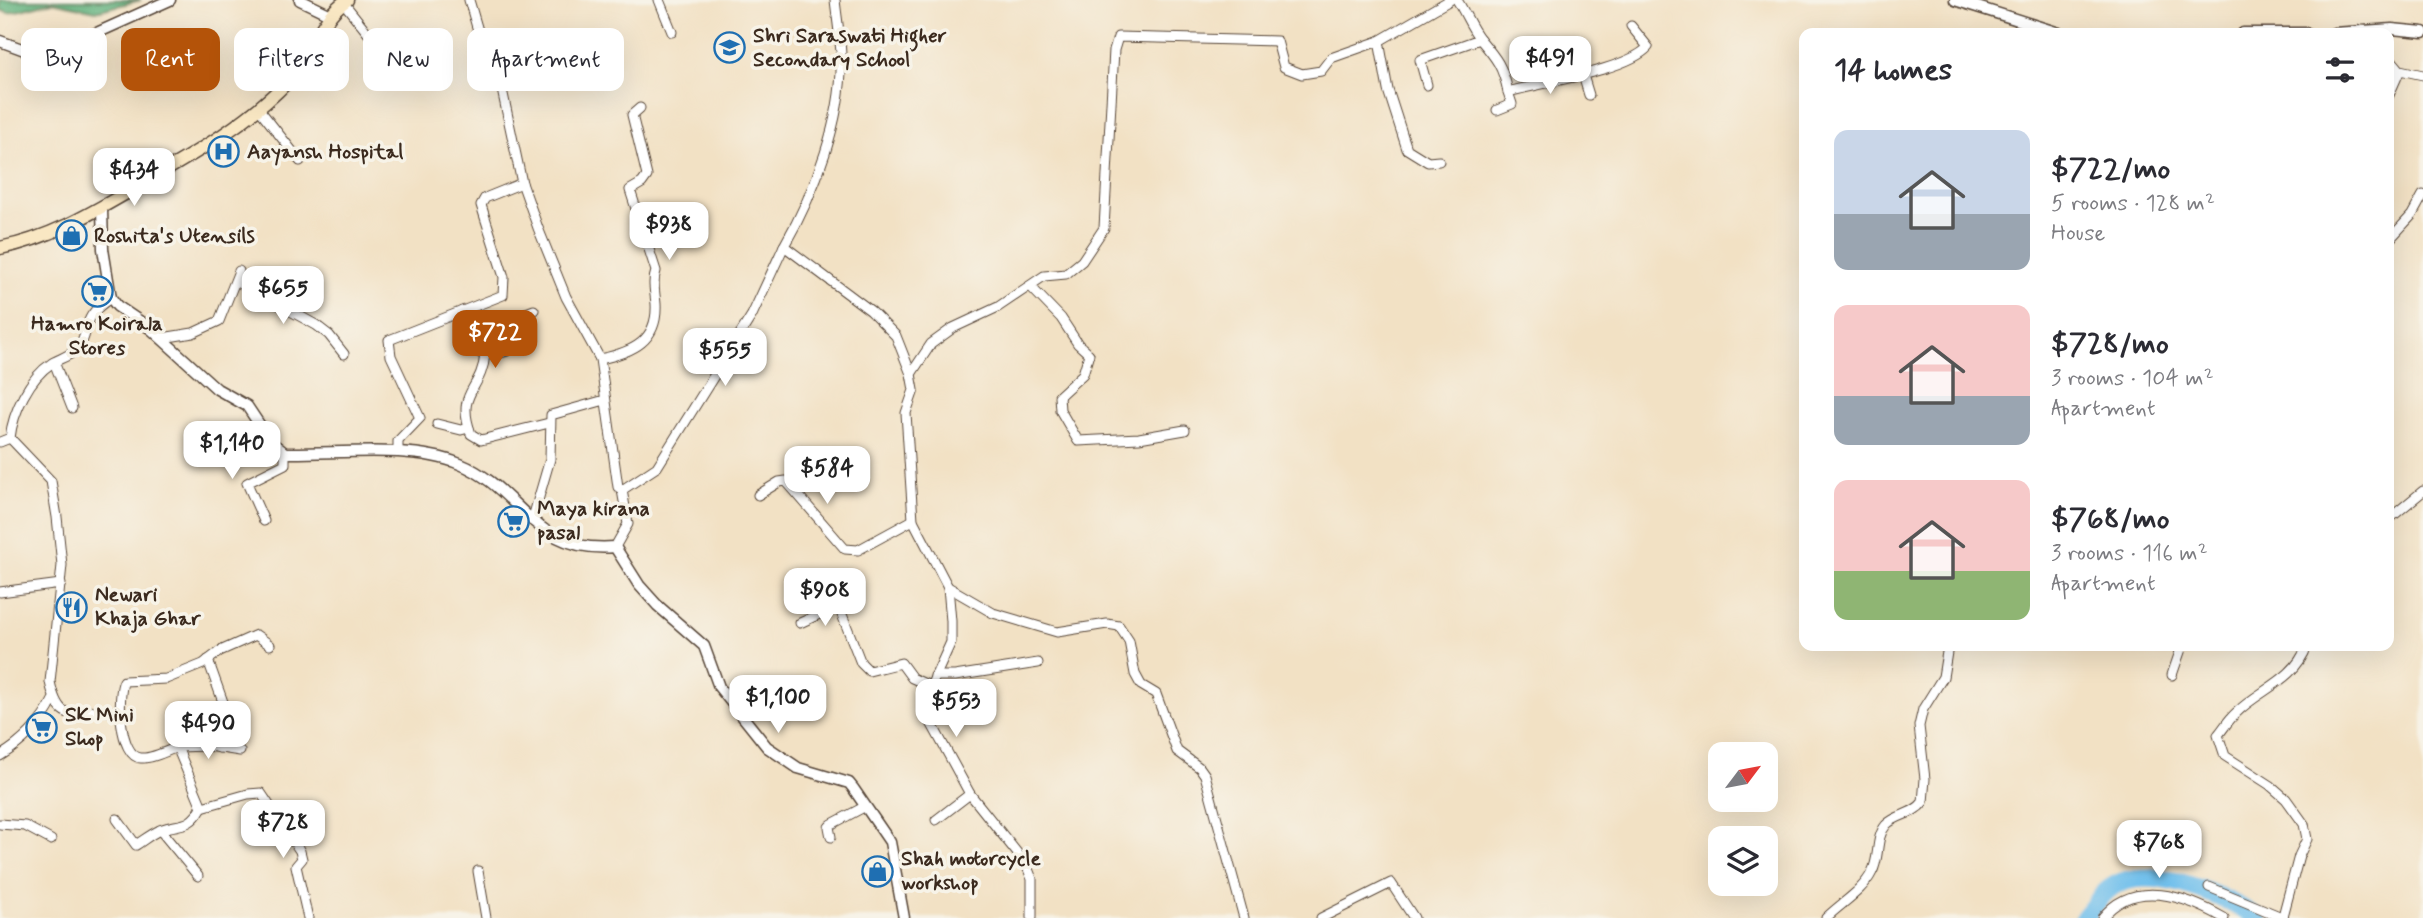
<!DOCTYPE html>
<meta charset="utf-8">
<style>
:root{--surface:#fff;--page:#f2f2f3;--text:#2b2b33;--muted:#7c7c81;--accent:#b45309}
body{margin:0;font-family:Mynerve,sans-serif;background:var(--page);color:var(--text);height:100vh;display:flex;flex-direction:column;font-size:26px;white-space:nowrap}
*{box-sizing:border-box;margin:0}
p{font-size:23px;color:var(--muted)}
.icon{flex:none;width:38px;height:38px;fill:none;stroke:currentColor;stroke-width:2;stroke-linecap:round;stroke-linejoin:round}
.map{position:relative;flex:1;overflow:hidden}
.details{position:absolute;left:1799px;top:28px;width:595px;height:623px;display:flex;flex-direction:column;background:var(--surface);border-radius:14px;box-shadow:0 7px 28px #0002}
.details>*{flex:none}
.hud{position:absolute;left:21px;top:28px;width:665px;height:63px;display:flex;gap:14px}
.needle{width:46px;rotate:58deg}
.buttons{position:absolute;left:1708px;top:742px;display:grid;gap:14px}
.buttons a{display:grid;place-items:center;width:70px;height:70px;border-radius:14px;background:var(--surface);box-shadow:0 7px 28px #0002;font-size:35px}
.price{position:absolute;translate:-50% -60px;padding:0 16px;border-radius:14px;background:#fff;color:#222;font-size:23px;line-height:46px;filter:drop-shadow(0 2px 4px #0008)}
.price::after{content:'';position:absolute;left:50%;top:42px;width:21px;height:16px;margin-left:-10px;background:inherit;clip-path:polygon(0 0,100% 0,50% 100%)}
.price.active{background:var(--accent);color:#fff}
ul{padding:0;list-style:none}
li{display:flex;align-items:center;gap:21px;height:175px;padding:0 35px}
li span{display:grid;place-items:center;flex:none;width:196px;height:140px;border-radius:14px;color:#555}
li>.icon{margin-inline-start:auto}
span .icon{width:84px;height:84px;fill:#fffc;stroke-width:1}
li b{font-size:30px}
h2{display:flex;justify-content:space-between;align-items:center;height:84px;padding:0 35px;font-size:30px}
.chip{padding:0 24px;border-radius:14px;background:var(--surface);box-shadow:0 7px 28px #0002;font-size:24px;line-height:63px}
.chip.active{background:var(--accent);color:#fff}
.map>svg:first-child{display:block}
.forest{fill:#5fb07b;stroke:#4d6d4c;stroke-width:2}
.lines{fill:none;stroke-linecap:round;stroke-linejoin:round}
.river{stroke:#71c0ec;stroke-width:19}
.minor-casing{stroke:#564537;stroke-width:11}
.tertiary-casing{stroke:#564537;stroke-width:13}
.secondary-casing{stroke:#564537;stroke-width:15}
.minor{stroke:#fff;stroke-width:9}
.tertiary{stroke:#fff;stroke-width:10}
.secondary{stroke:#f9e7c3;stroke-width:12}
.labels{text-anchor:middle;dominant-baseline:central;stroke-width:7;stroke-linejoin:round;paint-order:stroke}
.poi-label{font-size:21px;font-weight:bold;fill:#3b2a1e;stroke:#f7f3e8;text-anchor:start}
</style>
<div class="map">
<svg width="2423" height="918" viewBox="0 0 2423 918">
<rect width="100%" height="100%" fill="#f7f3e8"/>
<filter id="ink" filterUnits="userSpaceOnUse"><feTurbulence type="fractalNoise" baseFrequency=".0143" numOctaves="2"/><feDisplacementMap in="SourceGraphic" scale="14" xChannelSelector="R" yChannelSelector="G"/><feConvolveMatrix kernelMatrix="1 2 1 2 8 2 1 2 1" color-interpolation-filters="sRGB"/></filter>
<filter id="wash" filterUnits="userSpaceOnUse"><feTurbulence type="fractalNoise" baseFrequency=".00686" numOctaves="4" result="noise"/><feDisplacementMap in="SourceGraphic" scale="28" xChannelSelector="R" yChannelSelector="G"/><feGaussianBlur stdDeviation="1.57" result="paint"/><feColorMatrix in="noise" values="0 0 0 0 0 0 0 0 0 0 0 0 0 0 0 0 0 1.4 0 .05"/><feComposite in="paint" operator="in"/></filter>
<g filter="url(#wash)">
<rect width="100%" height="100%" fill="#f2e1c4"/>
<!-- forest -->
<polygon class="forest" points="0,0 141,0 96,11 52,2 9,13 0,10"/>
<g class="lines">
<!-- river -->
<path class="river" d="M 2084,918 C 2092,909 2100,896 2109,889 C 2148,860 2222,895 2258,918"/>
</g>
</g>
<g filter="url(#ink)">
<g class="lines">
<defs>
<g id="minor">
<polyline points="469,0 481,41 500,80 522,183 538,228 566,297 600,359 618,487 622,490 628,524 615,547"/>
<polyline points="659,0 672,32"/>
<path d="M 835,0 C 837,18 840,36 841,54 C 844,116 814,194 784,246 L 871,311 L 896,336 L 911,374 L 914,390 L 906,413 L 913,520 L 948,587 L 951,621 L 951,642 L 926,697 L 928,717 L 970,794 L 1026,864 L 1032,879 L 1032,918"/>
<path d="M 1457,0 C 1465,12 1471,28 1480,39 C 1496,58 1503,66 1508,92 C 1540,83 1628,70 1648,47 L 1631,26"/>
<polyline points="343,2 379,47"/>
<polyline points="1379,41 1388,90 1407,149 1428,162 1439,161"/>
<polyline points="2389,57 2400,70 2423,75"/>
<polyline points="1582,72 1589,95"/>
<polyline points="1427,85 1420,60 1480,39"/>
<polyline points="2389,95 2400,70"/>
<polyline points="259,109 300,161"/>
<polyline points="1497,110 1512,104 1508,92"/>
<polyline points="2389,240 2412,215 2423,195"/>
<polyline points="236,281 316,325 329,335 344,354"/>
<polyline points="1030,286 1061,318 1078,344 1089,354 1083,374 1059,396 1060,410 1078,441 1139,438 1185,430"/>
<path d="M 111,298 C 78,318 92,334 76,350 C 69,356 59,359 52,363 C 29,378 13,412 10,438 L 51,481 L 57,517 L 62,565 L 50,682 C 62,738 84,699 119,714"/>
<path d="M 462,311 L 480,353 C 498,356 507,352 523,343 L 515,322 L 521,315 L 534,310"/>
<polyline points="162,338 193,333 219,321 239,271"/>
<path d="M 485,354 C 482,392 455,390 471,434 L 481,440 L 549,423"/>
<path d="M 600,359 C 633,352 658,341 656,304 C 655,292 652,282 656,271 L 630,190 L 642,183 L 647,176 L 632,115 L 640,108"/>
<polyline points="54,362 72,408"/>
<polyline points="911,374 931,344 953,328 998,307 1044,276 1066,274 1082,261 1104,228 1114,50 1118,37 1277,41 1284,67 1302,74 1321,71 1331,58 1379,41 1450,0"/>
<polyline points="437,424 461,430 469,428"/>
<polyline points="0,442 10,438"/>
<polyline points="398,451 398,441 420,418 391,356 389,340 503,295 504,277 481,205 485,198 522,183"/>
<polyline points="622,490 657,467 752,315 784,246"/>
<polyline points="758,495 779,482 786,481 845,549 858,550 913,520"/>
<polyline points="2389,519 2423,491"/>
<polyline points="264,521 247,483 285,464 285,453"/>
<polyline points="532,521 550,459 551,415 605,400"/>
<polyline points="830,584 861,663 869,671 901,663 912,678 930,686"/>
<polyline points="948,587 993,613 1057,632 1107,624 1119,626 1129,641 1135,674 1141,685 1156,694 1177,751 1200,768 1205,775 1244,918"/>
<polyline points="0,592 61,584"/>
<polyline points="800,623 837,606"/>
<path d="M 270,645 L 256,635 L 220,651 L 203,664 L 166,679 L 124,681 C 117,694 119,757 141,758 C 151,759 167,751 177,747 L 202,807 L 248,794 L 261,793 L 300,851 L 302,859 L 296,866 L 308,918"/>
<polyline points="208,660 223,702 219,748"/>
<polyline points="2172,675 2182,646"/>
<polyline points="935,676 955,676 1038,663"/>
<polyline points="177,747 209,746 240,751"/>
<path d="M 0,756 C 22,743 42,723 53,700"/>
<path d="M 117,819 L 136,845 C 144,840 151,834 160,830 C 180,822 189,830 202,807"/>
<polyline points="936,820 970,794"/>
<polyline points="0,824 25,826 51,840"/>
<polyline points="160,830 198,876"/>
<polyline points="831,837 829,827 832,824 864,807"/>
<polyline points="478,871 486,918"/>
<polyline points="2209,887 2284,918"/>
<path d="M 2283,916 L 2299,856 L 2307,839 L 2304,824 L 2286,799 L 2270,785 L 2225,756 L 2218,735 C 2224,728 2229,719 2236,713 C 2260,689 2294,681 2307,646"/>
<polyline points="1321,918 1391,883 1414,918"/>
<path d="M 1826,918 C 1841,903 1863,891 1872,872 C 1880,858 1875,838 1886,825 C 1896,814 1914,815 1923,802 L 1925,779 L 1919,726 L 1923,709 L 1943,677 L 1948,646"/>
<path d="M 2102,918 C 2134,877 2187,897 2224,918"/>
</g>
<g id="tertiary">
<polyline points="300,0 331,15"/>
<polyline points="1955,0 2059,33"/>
<polyline points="2243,33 2306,33"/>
<polyline points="2334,33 2392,29 2423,32"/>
<polyline points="0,41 38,55 50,54 170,0"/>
<path d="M 102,208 L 103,249 L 111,298 L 117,306 L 151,329 L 217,389 L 247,406 L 271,442 L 285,453 C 340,454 410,444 460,464 C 522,489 531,554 615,547 L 639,585 L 657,605 L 704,646 L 719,687 L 767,747 L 798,768 L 849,783 L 853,788 L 890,842 L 904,918"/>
</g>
<path id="secondary" d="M 0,248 C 52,238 95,211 140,185 C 192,155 246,125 288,81 C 311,58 319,18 347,0"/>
</defs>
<!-- minor casing -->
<use href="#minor" class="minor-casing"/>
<!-- tertiary casing -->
<use href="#tertiary" class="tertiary-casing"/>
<!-- secondary casing -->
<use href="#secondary" class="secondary-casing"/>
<!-- minor -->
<use href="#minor" class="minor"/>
<!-- tertiary -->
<use href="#tertiary" class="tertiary"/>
<!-- secondary -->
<use href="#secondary" class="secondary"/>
</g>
</g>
<!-- icons -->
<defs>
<symbol id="school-ring" viewBox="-11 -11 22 22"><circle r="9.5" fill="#f7f3e8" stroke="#1f6fb2" stroke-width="1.5"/><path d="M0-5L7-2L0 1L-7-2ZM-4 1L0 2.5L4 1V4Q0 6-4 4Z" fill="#1f6fb2"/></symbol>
<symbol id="hospital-ring" viewBox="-11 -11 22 22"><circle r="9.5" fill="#f7f3e8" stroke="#1f6fb2" stroke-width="1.5"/><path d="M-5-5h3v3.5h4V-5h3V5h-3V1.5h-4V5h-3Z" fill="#1f6fb2"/></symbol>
<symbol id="shop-ring" viewBox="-11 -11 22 22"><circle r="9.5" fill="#f7f3e8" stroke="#1f6fb2" stroke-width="1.5"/><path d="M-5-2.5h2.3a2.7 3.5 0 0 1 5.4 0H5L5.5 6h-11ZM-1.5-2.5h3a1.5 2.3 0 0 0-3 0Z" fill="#1f6fb2"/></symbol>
<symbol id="supermarket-ring" viewBox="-11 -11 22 22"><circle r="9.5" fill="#f7f3e8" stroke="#1f6fb2" stroke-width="1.5"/><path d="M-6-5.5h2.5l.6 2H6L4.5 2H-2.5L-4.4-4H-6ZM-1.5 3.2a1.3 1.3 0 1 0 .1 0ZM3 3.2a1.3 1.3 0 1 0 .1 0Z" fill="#1f6fb2"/></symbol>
<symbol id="restaurant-ring" viewBox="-11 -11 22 22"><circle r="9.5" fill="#f7f3e8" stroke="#1f6fb2" stroke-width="1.5"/><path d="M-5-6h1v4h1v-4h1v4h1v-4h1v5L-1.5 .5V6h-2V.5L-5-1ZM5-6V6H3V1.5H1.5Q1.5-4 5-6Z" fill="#1f6fb2"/></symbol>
</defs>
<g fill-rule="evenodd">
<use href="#school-ring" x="712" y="30" width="35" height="35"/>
<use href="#hospital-ring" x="206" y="134" width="35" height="35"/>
<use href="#shop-ring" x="54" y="218" width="35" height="35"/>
<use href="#supermarket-ring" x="80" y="274" width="35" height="35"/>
<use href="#supermarket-ring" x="496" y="504" width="35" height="35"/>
<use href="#restaurant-ring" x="54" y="590" width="35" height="35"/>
<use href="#supermarket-ring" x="24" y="710" width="35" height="35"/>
<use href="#shop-ring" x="860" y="854" width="35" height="35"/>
</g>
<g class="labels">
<!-- poi labels -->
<g class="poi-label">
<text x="753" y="36">Shri Saraswati Higher<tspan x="753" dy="24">Secondary School</tspan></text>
<text x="247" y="152">Aayansh Hospital</text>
<text x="94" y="236">Roshita's Utensils</text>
<text x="97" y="324" text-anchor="middle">Hamro Koirala<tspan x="97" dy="24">Stores</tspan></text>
<text x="537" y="509">Maya kirana<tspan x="537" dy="24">pasal</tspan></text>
<text x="95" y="595">Newari<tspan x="95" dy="24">Khaja Ghar</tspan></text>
<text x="65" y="715">SK Mini<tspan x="65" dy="24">Shop</tspan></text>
<text x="901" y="859">Shah motorcycle<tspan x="901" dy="24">workshop</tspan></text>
</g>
</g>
</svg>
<div class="buttons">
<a><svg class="needle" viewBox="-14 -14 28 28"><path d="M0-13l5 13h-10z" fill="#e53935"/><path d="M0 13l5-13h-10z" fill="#7c7c81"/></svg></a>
<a><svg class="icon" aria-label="layers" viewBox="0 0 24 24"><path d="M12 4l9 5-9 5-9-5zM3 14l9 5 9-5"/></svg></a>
</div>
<b class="price" style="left:1550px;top:96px">$491</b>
<b class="price" style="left:134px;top:208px">$434</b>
<b class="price" style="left:669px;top:262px">$938</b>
<b class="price" style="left:283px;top:326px">$655</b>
<b class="price active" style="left:495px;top:370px">$722</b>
<b class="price" style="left:725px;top:388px">$555</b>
<b class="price" style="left:232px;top:481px">$1,140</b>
<b class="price" style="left:827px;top:506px">$584</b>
<b class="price" style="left:825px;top:628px">$908</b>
<b class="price" style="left:778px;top:735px">$1,100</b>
<b class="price" style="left:956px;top:739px">$553</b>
<b class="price" style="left:208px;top:761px">$490</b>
<b class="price" style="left:283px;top:860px">$728</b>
<b class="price" style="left:2159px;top:880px">$768</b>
<div class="hud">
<a class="chip">Buy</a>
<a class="chip active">Rent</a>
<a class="chip">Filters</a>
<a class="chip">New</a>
<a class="chip">Apartment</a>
</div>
<section class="details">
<h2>14 homes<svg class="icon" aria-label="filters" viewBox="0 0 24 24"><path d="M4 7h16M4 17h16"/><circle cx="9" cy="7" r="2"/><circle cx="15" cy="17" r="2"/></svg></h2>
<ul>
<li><span style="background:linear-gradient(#c9d6e8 60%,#9aa5b1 0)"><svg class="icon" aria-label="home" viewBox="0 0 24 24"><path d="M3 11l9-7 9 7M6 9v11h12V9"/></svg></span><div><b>$722/mo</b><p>5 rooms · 128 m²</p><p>House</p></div></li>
<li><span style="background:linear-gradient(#f6c9c9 65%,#9aa5b1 0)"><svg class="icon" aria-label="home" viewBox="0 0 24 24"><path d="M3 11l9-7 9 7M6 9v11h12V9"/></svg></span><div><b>$728/mo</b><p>3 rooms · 104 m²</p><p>Apartment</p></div></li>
<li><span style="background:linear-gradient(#f6c9c9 65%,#8fb573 0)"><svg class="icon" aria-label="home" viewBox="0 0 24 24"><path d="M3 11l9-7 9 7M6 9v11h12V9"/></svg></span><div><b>$768/mo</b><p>3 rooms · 116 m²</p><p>Apartment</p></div></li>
</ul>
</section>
</div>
